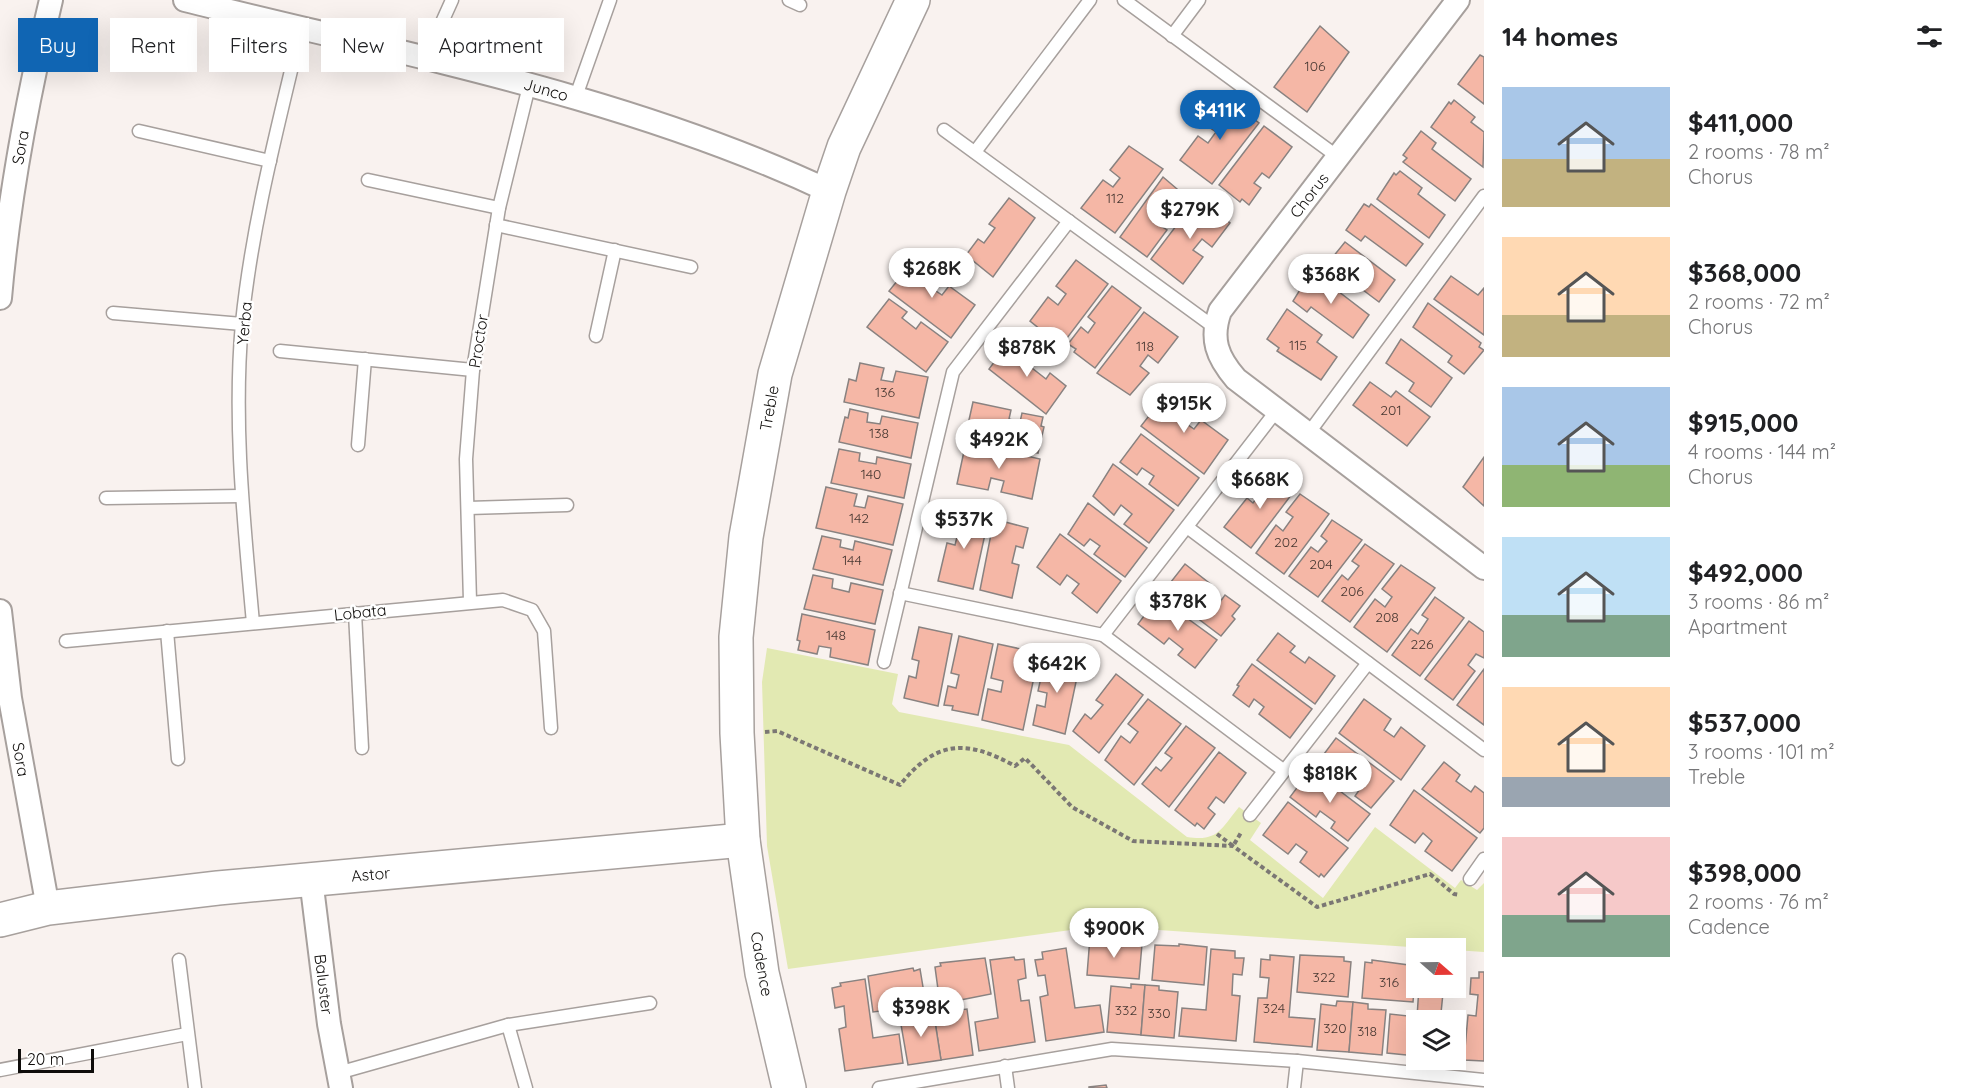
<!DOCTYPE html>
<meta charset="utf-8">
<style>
:root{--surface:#fff;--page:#f2f2f2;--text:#202124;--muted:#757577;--accent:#1065b3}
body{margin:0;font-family:Quicksand,sans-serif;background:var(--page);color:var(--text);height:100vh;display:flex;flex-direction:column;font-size:22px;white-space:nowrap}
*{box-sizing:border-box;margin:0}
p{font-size:20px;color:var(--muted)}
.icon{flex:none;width:33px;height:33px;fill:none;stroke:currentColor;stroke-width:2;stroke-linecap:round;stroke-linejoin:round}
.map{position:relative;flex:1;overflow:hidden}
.drawer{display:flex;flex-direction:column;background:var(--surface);width:480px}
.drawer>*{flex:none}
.banner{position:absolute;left:18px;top:18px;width:570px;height:54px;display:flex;gap:12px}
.needle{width:39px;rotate:110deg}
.tools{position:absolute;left:1406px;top:938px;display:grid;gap:12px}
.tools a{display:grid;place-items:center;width:60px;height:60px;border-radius:0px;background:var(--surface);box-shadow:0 6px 24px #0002;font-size:30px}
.scale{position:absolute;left:18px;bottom:15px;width:76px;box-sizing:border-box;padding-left:6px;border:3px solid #0f0d0b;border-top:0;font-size:16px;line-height:21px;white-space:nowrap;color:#0f0d0b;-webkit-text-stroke:4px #fff;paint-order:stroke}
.price{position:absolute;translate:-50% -51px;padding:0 14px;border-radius:21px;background:#fff;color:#222;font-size:20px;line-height:39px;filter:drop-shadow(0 2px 3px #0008)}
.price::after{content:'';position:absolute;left:50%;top:36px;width:18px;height:14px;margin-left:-9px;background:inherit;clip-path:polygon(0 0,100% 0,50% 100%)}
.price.active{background:var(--accent);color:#fff}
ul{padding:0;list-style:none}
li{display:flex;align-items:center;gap:18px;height:150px;padding:0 18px}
li span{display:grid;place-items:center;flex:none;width:168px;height:120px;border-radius:0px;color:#555}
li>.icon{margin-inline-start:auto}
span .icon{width:72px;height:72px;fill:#fffc;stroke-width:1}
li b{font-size:26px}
h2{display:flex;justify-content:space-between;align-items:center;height:72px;padding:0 18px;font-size:26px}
.pill{padding:0 21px;border-radius:0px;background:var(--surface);box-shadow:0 6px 24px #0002;font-size:21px;line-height:54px}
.pill.active{background:var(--accent);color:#fff}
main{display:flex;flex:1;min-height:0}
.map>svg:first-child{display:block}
.green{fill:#e2e9b2}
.building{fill:#f5b7a6;stroke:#898280;stroke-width:1.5}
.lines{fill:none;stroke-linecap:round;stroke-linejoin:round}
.lane-casing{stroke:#a7a09d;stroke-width:15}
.street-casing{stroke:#a7a09d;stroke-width:26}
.secondary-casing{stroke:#a7a09d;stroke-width:36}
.path{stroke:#7b7774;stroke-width:4;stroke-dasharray:4.5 3;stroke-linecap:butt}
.lane{stroke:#fff;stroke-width:12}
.street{stroke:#fff;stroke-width:22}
.secondary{stroke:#fff;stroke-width:33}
.labels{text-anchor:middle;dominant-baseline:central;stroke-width:5;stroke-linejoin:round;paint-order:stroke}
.number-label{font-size:14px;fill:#483832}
.street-label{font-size:16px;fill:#0f0d0b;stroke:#fff}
</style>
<main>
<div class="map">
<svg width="1484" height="1088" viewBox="0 0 1484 1088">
<rect width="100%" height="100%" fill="#f9f2ef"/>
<!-- green -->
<path class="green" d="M 767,648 L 898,674 L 892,704 L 899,712 L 1069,745 L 1187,837 C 1218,842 1221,829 1239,807 L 1261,823 L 1250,840 L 1323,898 L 1375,827 L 1455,888 L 1461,880 L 1477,890 L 1484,883 L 1484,952 L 1100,926 L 788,969 L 767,846 L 762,682 Z"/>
<!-- building -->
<g class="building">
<polygon points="1320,26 1349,52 1307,112 1274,87"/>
<polygon points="1480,55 1484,57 1484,104 1458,84"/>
<polygon points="1226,98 1259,123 1212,184 1180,160 1198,136 1208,143 1216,132 1206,125"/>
<polygon points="1454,100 1475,117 1471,122 1484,132 1483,167 1431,127 1449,102 1451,104"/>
<polygon points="1264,126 1292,147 1269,178 1262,173 1254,183 1261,188 1249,205 1242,199 1240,202 1219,185"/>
<polygon points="1421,131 1436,143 1432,149 1471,179 1455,201 1403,162 1407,158 1403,155"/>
<polygon points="1129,146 1163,169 1115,233 1081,208 1103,180 1113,187 1120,178 1110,170"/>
<polygon points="1400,171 1422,188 1418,194 1445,215 1429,238 1377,199 1394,173 1396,175"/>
<polygon points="1163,177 1190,200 1177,216 1172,212 1161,226 1167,230 1147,257 1120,237"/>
<polygon points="1198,197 1230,223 1212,247 1202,239 1193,250 1203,257 1183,284 1151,259"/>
<polygon points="1009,198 1035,218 993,277 966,255 978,239 984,243 995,228 989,224"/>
<polygon points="1364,204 1369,207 1371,204 1423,244 1406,266 1365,236 1361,241 1346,230"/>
<polygon points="1345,242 1395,280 1379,302 1351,281 1346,287 1325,271 1330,264 1328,263"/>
<polygon points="914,260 938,277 930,287 942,295 949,286 975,305 951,338 889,291"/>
<polygon points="1076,260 1108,284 1061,346 1030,321 1048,297 1058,305 1066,294 1056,286"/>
<polygon points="1309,275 1314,279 1317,275 1369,315 1353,338 1311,307 1307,312 1293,301"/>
<polygon points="1451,276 1478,295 1484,288 1484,335 1434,299"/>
<polygon points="1112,286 1141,308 1095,368 1074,352 1076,349 1068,344 1081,327 1088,333 1095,323 1088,317"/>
<polygon points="889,299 907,312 902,318 916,329 921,322 948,342 926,372 867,327"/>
<polygon points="1428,303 1481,343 1479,347 1484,350 1464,374 1448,362 1452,356 1413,327"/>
<polygon points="1287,309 1322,335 1317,342 1337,357 1321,380 1277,351 1279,348 1267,339"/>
<polygon points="1144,312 1178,337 1158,363 1148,355 1140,366 1149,373 1130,395 1097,373"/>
<polygon points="1401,339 1452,378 1431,407 1409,391 1414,383 1386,363"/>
<polygon points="1009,342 1035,362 1032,368 1046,379 1050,373 1066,386 1046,414 989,369"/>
<polygon points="860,363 884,368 881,380 893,382 896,371 928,377 919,418 844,402 849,379 856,381"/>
<polygon points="1370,382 1391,397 1396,391 1430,417 1407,446 1353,405"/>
<polygon points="1166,394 1191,412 1184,422 1194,429 1201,420 1228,440 1204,474 1141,426"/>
<polygon points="973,402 1011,410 1009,419 1020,422 1022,413 1043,417 1041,426 1044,427 1038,453 965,438"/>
<polygon points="850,409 868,413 867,422 880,424 882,416 918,423 911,458 839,442 845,417 848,418"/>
<polygon points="1141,434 1199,478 1178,506 1149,484 1154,476 1142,468 1137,475 1120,462"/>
<polygon points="966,442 1040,459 1032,499 1001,492 1004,481 991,478 988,490 957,484"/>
<polygon points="839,449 860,453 859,461 876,464 877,457 911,464 904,498 831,483"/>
<polygon points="1484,457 1484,506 1463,487"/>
<polygon points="1113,464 1174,510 1149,543 1124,524 1132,514 1121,505 1114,515 1093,496"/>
<polygon points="1266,472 1273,477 1275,475 1295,490 1251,548 1224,527 1247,498 1253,503 1262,491 1255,486"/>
<polygon points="826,487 857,494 854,506 865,508 868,496 903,504 893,545 816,528"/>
<polygon points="1300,494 1329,514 1284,574 1256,553 1276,525 1283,531 1293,517 1286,512"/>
<polygon points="1088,503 1147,548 1125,577 1094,554 1100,546 1090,539 1084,546 1068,534"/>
<polygon points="962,510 989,516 973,589 938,581 947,543 955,545 958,533 949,531 954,512 962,513"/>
<polygon points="994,519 1028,528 1023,548 1016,546 1012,563 1019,565 1012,598 980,590"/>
<polygon points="1332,520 1362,540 1318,597 1289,576 1311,547 1318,552 1327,541 1321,536"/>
<polygon points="1060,534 1121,581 1097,613 1072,593 1079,584 1067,575 1060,585 1037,567"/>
<polygon points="822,536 841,540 840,547 853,550 855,541 892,550 883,585 813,569"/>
<polygon points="1365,544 1394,564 1350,622 1322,601 1342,575 1348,580 1359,566 1352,561"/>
<polygon points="1185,564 1213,586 1208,593 1220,602 1225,595 1240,606 1232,616 1235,619 1221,636 1163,592"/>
<polygon points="1401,565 1435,588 1387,652 1354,627 1375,599 1385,607 1392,597 1382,589"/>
<polygon points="813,575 833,579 832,588 849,592 851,583 883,590 875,624 804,609"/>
<polygon points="1158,597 1217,640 1195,668 1178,655 1183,649 1169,638 1164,644 1138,624"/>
<polygon points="1435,597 1464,618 1420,676 1392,655 1411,629 1418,634 1428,619 1422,615"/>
<polygon points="802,614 875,630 868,665 830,657 831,648 819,646 817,654 798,650 800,641 797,640"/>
<polygon points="1469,621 1484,632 1484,658 1476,654 1468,665 1475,671 1453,700 1425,679"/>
<polygon points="919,627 952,634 938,706 904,698 909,676 916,678 919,661 912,659"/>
<polygon points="1278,633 1295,646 1290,652 1305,663 1309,657 1335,676 1315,704 1257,660"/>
<polygon points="959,636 993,644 978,715 952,710 953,706 944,705 948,686 956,688 959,675 951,673"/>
<polygon points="998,644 1039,653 1023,730 982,720 988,689 1001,692 1003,681 991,678"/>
<polygon points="1046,655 1080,663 1065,734 1033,725 1037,705 1045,707 1047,693 1038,691"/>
<polygon points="1252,664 1312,709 1290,738 1259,714 1264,707 1254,699 1249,707 1233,695 1239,686 1237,685"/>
<polygon points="1484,669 1484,725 1457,705"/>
<polygon points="1116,674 1143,695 1099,753 1073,731 1085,714 1091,719 1103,705 1096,700"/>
<polygon points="1148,699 1181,724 1134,785 1105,760 1121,736 1130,743 1138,732 1128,724"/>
<polygon points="1364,699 1391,719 1384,730 1394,737 1401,727 1425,746 1401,780 1339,733"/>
<polygon points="1186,726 1215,748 1169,807 1142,784 1156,767 1161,771 1172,758 1165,753"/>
<polygon points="1336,738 1394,781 1371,808 1355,796 1360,789 1349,781 1344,788 1315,766"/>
<polygon points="1219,752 1246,773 1224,803 1216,797 1208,808 1215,814 1204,829 1197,823 1195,826 1175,810"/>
<polygon points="1444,762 1460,775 1456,781 1471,792 1475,786 1484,793 1484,828 1480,833 1422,789"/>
<polygon points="1311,769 1370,814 1348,841 1331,828 1335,822 1320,811 1316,817 1290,797"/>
<polygon points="1414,790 1477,838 1452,871 1425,851 1432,841 1423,833 1415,843 1390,825"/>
<polygon points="1288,802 1348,848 1324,877 1321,874 1319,877 1300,862 1307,852 1296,844 1288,854 1263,835"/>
<polygon points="1090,937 1142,944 1139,979 1087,975"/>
<polygon points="1179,944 1207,947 1204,985 1152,980 1155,945 1179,946"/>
<polygon points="1066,948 1075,1008 1100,1005 1104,1032 1046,1041 1040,997 1048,995 1045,975 1038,976 1035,960 1043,959 1042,952"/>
<polygon points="1211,949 1235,951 1235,958 1244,958 1242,975 1233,974 1232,995 1240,996 1236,1041 1179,1036 1182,1008 1206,1010"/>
<polygon points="1270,955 1294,957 1289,1017 1315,1019 1312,1047 1254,1042 1258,998 1267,998 1269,978 1260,977 1261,959 1270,960"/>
<polygon points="1300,955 1344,957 1344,961 1351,962 1348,997 1297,992"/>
<polygon points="1014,957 1015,960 1024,959 1026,978 1018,980 1021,1001 1029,1000 1035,1042 979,1051 975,1022 998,1018 990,960"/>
<polygon points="985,958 991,994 940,1004 935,967 941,966 940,963"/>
<polygon points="1372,960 1416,966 1413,1002 1362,998 1365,962 1372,963"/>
<polygon points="913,968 914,971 920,969 926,1005 873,1012 868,976"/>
<polygon points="1479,972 1484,972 1484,1061 1464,1060 1468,1015 1476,1016 1478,995 1470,994 1471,978 1479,978"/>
<polygon points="865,979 873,1038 899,1034 903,1063 845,1071 839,1029 846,1027 844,1006 835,1008 832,988 841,986 840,983"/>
<polygon points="1131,984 1145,985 1141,1035 1107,1032 1111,986 1131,988"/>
<polygon points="1145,985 1159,986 1159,990 1178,992 1174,1038 1141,1035"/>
<polygon points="1419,987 1453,987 1453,994 1443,993 1441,1013 1450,1014 1449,1020 1416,1020 1416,1056 1387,1053 1390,1014 1417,1017"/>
<polygon points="1337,1001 1353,1002 1349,1052 1317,1050 1321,1004 1336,1006"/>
<polygon points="1353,1002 1368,1004 1368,1009 1386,1010 1382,1055 1349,1052"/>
<polygon points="952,1006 953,1011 967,1009 973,1055 941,1060 933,1009"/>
<polygon points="933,1009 941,1060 908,1065 900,1019 916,1017 915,1012"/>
<polygon points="1106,1085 1107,1088 1089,1088 1089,1087"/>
</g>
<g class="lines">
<defs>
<g id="lane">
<polyline points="789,0 800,5"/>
<polyline points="1124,0 1338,157"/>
<polyline points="1172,36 1199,0"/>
<polyline points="425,60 452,0"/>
<polyline points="575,99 610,0"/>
<polyline points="944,130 1214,327"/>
<polyline points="139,131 270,161"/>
<polyline points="975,152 1090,0"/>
<polyline points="368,180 499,208"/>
<polyline points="496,225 691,267"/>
<polyline points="113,313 242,324"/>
<polyline points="596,336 615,250"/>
<polyline points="280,351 473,370"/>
<polyline points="1308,434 1484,196"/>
<polyline points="358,445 365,359"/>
<polyline points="106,498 241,496"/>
<polyline points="468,508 567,505"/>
<polyline points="1187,527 1484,750"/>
<polyline points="900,593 1103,635 1277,410"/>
<polyline points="470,601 466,459 473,370 499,208 529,86"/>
<polyline points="355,613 362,748"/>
<path d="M 253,623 C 244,523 233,423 242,323 C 252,224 278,126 301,29"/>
<polyline points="167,631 178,759"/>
<polyline points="1103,635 1283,770"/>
<polyline points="66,641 503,600 532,610 544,631 551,728"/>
<polyline points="884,662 953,372 1069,221"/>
<polyline points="1250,815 1368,663"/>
<polyline points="1470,879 1484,859"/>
<polyline points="179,960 195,1088"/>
<polyline points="508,1025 526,1088"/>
<polyline points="1005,1066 1008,1088"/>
<polyline points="0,1070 187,1034"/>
<polyline points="338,1073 508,1025 650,1003"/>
<polyline points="879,1088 1112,1049 1297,1061 1484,1080"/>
<polyline points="1294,1088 1297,1061"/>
</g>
<g id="street">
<path id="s1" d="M 185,0 C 401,54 627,96 829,191"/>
<path d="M 1458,0 L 1220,311 C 1210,339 1217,357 1236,379 L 1484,568"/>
<path id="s2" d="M 0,298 C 9,195 27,100 51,0"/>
<path id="s3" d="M 0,611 L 10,698 L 48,908"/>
<path id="s4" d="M 311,879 L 329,1024 L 341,1088"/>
</g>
<g id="secondary">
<path id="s5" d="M 0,920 L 48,908 L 218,888 L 743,840"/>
<path id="s6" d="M 789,1088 L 762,973 L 743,840 L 737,733 L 736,637 L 746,537 L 775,374 L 829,191 L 844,147 L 913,0"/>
</g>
</defs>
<!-- lane casing -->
<use href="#lane" class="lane-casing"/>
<!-- street casing -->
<use href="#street" class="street-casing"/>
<!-- secondary casing -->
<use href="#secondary" class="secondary-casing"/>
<!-- path -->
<g class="path">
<path d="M 765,732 L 777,731 L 900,785 C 936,740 966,739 1015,766 L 1025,758 L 1072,807 L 1133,841 L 1233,846 L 1317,907 L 1430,874 L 1454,894 L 1460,895"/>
<polyline points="1217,834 1233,846 1242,831"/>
</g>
<!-- lane -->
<use href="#lane" class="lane"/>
<!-- street -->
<use href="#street" class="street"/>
<!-- secondary -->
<use href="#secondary" class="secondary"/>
</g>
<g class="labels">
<!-- number labels -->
<g class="number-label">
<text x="1315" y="66">106</text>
<text x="1115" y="198">112</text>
<text x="1298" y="345">115</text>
<text x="1145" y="346">118</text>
<text x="885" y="392">136</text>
<text x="1391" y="410">201</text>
<text x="879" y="433">138</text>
<text x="871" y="474">140</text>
<text x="859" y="518">142</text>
<text x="1286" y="542">202</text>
<text x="852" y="560">144</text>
<text x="1321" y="564">204</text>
<text x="1352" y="591">206</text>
<text x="1387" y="617">208</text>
<text x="836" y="635">148</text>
<text x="1422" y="644">226</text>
<text x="1324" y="977">322</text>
<text x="1389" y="982">316</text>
<text x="1274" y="1008">324</text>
<text x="1126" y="1010">332</text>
<text x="1159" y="1013">330</text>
<text x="1335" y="1028">320</text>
<text x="1367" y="1031">318</text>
</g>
<!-- street labels -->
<g class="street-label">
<text stroke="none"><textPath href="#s1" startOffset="372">Junco</textPath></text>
<text stroke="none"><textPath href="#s2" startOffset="152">Sora</textPath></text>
<text transform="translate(1309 195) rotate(-52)">Chorus</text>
<text transform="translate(244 323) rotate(-85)">Yerba</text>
<text transform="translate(478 341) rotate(-81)">Proctor</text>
<text stroke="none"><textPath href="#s6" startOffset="687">Treble</textPath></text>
<text transform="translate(360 612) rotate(-6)">Lobata</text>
<text stroke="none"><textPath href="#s3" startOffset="150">Sora</textPath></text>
<text stroke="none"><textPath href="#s5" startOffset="374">Astor</textPath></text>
<text transform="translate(762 964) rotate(80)">Cadence</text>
<text stroke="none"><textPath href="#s4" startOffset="106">Baluster</textPath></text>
</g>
</g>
</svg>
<div class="tools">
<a><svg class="needle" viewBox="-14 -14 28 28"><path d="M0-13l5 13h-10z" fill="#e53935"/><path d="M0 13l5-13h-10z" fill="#757577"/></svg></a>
<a><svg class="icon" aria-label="layers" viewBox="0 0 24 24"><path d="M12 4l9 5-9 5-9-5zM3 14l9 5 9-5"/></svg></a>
</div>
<div class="scale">20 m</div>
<b class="price active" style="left:1220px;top:141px">$411K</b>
<b class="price" style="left:1190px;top:240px">$279K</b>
<b class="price" style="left:932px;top:299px">$268K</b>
<b class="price" style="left:1331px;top:305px">$368K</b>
<b class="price" style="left:1027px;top:378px">$878K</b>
<b class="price" style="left:1184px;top:434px">$915K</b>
<b class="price" style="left:999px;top:470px">$492K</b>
<b class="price" style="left:1260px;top:510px">$668K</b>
<b class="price" style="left:964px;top:550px">$537K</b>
<b class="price" style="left:1178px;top:632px">$378K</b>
<b class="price" style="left:1057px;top:694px">$642K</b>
<b class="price" style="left:1330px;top:804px">$818K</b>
<b class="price" style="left:1114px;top:959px">$900K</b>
<b class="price" style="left:921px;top:1038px">$398K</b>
<div class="banner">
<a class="pill active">Buy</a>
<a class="pill">Rent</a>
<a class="pill">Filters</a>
<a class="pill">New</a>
<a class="pill">Apartment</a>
</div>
</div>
<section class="drawer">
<h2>14 homes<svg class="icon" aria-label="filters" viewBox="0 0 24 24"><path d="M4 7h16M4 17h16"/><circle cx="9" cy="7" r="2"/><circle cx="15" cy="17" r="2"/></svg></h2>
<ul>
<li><span style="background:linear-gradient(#a9c7e8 60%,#c2b280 0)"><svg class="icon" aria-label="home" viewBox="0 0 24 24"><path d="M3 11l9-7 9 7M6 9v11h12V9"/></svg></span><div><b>$411,000</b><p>2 rooms · 78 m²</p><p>Chorus</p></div></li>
<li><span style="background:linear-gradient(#ffd9b3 65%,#c2b280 0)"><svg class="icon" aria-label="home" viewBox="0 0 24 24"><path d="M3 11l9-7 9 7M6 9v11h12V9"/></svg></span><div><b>$368,000</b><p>2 rooms · 72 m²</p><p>Chorus</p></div></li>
<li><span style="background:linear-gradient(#a9c7e8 65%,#8fb573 0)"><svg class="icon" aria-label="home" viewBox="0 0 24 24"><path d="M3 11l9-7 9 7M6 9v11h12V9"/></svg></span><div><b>$915,000</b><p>4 rooms · 144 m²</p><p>Chorus</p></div></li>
<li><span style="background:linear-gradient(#bfe0f5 65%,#7fa58c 0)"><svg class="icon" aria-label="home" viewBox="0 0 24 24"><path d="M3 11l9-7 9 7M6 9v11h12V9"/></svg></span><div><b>$492,000</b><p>3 rooms · 86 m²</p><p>Apartment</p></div></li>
<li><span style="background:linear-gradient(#ffd9b3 75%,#9aa5b1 0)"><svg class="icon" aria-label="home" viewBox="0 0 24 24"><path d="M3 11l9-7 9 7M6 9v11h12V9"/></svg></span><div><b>$537,000</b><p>3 rooms · 101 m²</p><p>Treble</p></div></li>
<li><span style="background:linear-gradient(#f6c9c9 65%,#7fa58c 0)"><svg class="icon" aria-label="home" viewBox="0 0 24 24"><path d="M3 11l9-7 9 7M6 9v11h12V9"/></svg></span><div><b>$398,000</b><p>2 rooms · 76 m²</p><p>Cadence</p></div></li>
</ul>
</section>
</main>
